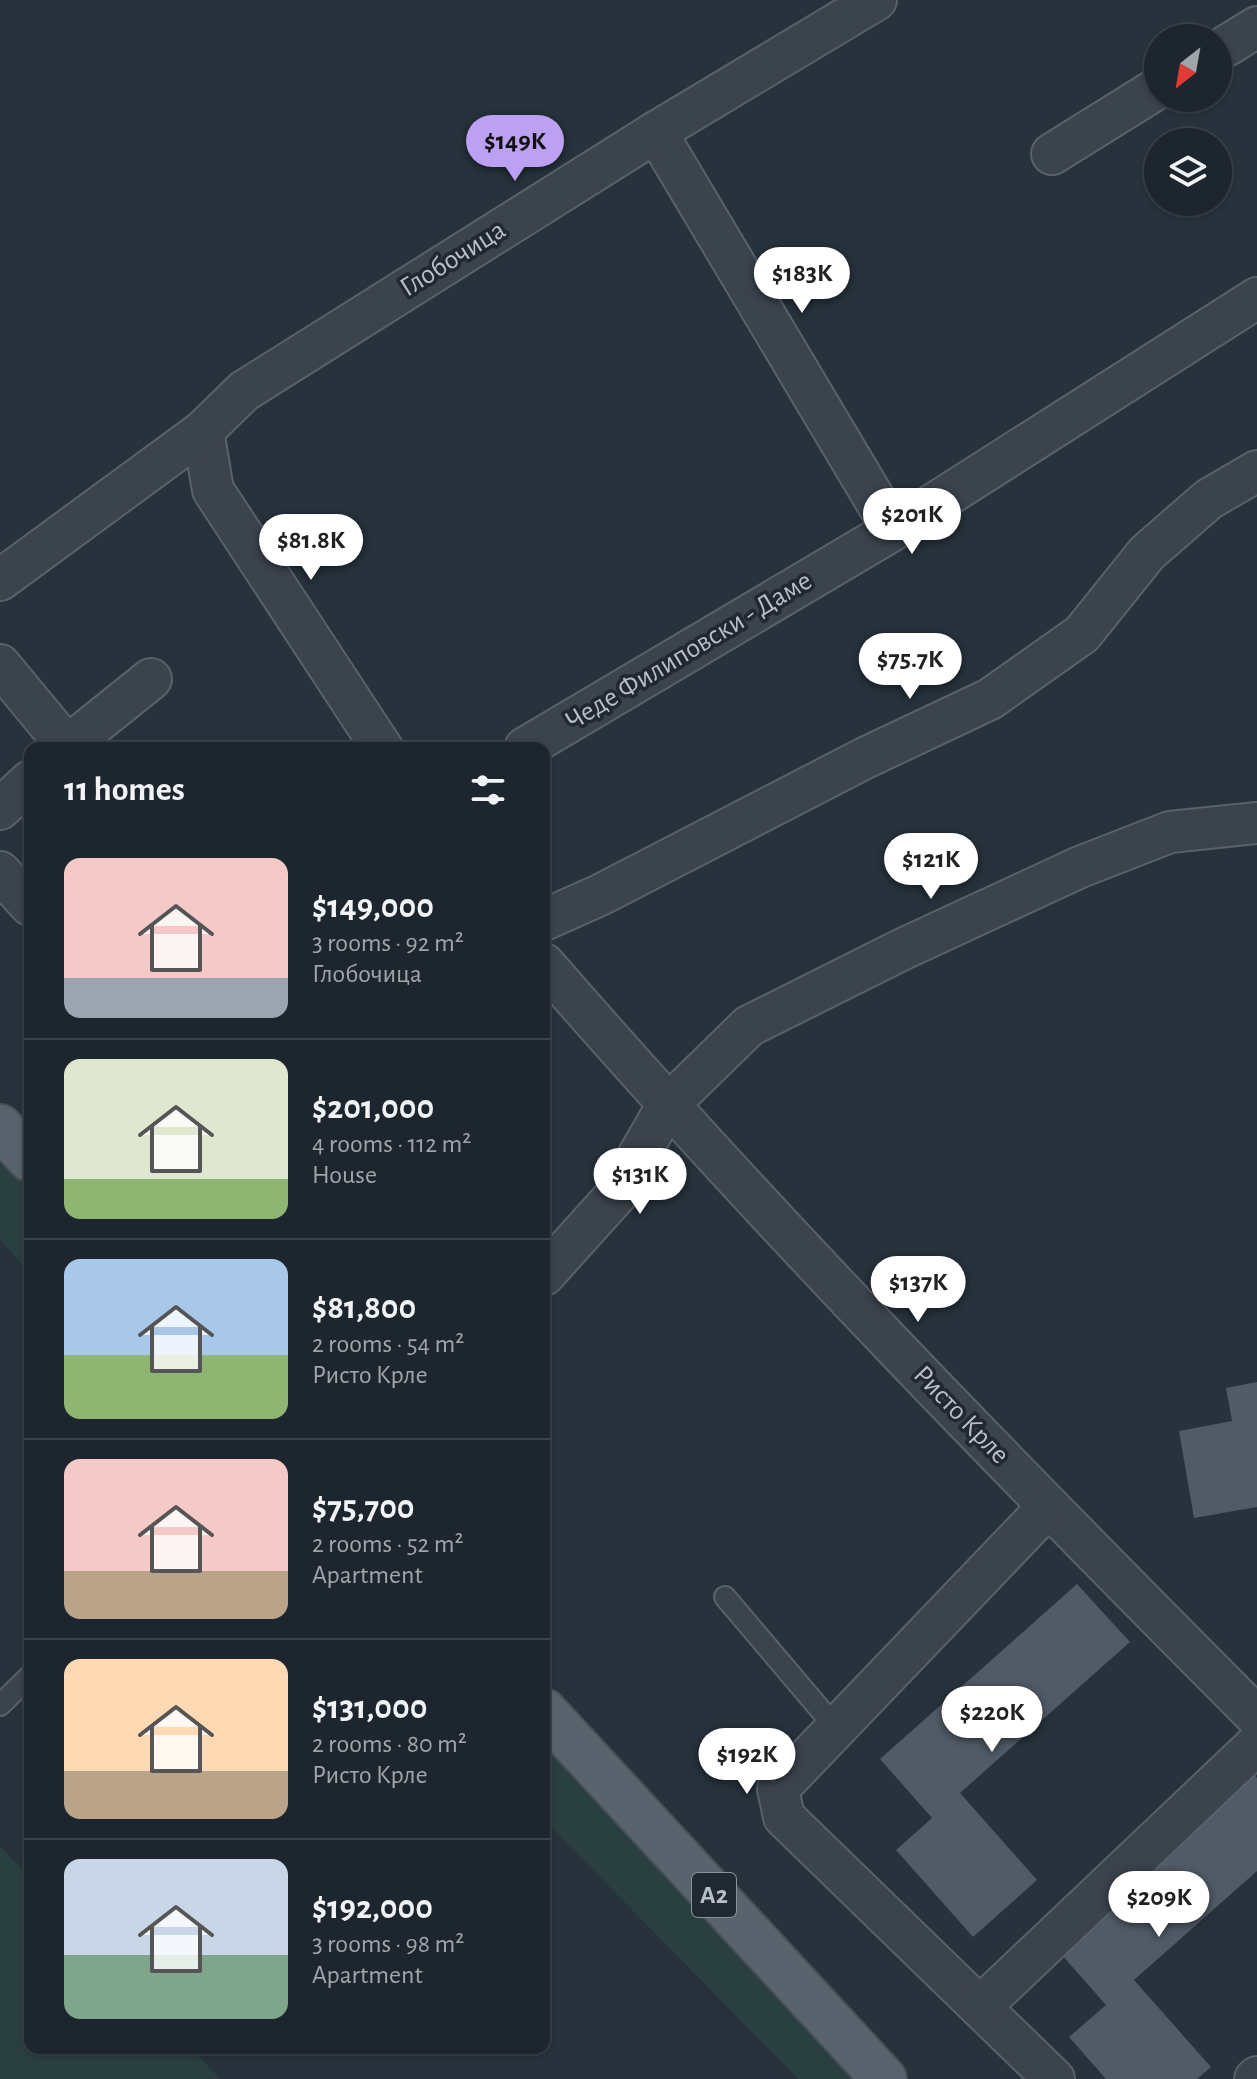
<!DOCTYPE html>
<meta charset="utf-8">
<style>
:root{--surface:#1d262e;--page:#2a323a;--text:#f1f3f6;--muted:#a0a5aa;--line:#3b434a;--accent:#bca0f2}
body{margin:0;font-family:"Alegreya Sans",sans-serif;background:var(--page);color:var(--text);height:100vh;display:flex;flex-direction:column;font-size:30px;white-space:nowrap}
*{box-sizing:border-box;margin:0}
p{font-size:26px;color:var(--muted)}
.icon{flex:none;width:44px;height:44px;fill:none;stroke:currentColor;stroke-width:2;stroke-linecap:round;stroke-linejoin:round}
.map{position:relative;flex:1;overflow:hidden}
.sheet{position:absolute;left:24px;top:742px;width:526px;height:1312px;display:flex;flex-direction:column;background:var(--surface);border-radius:16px;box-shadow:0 2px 6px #0004,0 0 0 2px var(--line)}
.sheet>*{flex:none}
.needle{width:52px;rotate:211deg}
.tools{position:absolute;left:1144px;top:24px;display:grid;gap:16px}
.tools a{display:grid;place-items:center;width:88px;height:88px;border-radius:50%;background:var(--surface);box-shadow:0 2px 6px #0004,0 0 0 2px var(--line);font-size:40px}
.price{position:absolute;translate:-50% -68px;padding:0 18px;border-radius:28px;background:#fff;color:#222;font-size:26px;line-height:52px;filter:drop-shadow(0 2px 4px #0008)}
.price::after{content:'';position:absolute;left:50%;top:48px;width:24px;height:18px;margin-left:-12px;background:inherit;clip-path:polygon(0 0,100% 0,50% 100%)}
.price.on{background:var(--accent);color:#111}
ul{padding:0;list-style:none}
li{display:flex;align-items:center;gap:24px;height:200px;padding:0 40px}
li+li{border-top:2px solid var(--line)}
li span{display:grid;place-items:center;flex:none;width:224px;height:160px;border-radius:16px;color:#555}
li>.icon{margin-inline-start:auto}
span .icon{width:96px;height:96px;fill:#fffc;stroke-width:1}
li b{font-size:34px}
h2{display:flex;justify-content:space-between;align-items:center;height:96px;padding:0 40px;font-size:34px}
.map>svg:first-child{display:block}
.green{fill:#2a3f3f}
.building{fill:#515b67}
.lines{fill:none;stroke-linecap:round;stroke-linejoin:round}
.service-casing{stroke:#59616b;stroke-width:24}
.minor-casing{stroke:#59616b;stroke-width:44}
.primary-casing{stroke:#474f59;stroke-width:48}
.service{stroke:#3b434d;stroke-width:20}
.minor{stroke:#3b434d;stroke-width:40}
.primary{stroke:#59636d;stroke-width:44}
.labels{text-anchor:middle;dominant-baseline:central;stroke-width:7;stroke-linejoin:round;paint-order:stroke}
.shield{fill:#202832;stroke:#8a929b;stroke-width:2}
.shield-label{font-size:26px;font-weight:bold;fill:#b7bfc8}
.street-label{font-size:28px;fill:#b7bfc8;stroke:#202832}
</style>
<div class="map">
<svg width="1257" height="2079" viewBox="0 0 1257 2079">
<rect width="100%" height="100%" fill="#27323d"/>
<!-- green -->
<g class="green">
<polygon points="0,1128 30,1159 30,1274 0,1239"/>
<polygon points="544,1711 884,2079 798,2079 544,1820"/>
<polygon points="0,1846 30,1878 30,2048 191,2048 220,2079 0,2079"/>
</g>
<!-- building -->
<g class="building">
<polygon points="1257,1382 1257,1507 1194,1518 1179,1431 1232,1421 1226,1388"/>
<polygon points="1077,1584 1130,1642 960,1793 1037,1880 973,1937 896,1850 932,1818 880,1759"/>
<polygon points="1251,1771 1257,1778 1257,1871 1134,1980 1211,2067 1197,2079 1106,2079 1069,2037 1106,2005 1054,1946"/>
</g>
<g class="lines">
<defs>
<g id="service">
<polyline points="725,1597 836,1728"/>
<polyline points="0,1705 30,1676"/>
</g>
<g id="minor">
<polyline points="1218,51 1257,27"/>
<polyline points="656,132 893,530"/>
<polyline points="1052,154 1158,88"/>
<polyline points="203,431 213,490 382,748"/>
<polyline points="0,580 203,431 244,391 656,132 876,0"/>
<polyline points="0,665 67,746"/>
<polyline points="65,748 151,679"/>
<polyline points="525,748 893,530 1257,298"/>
<polyline points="0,809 30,781"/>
<polyline points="0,872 30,905"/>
<polyline points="544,920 600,895 865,758 990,699 1082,634 1147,553 1209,499 1257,471"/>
<path d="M 544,964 C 771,1225 1013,1472 1257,1717"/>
<polyline points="544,1275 616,1195 667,1106 749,1026 903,949 1080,867 1170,832 1257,823"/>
<polyline points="1048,1507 778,1789 784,1817 1054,2079"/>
<polyline points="980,2007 1257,1744"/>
<polyline points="1255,2079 1257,2077"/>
</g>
<g id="primary">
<polyline points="0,1127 30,1159"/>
<polyline points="544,1711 884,2079"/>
</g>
</defs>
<!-- service casing -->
<use href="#service" class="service-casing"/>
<!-- minor casing -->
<use href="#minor" class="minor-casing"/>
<!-- primary casing -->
<use href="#primary" class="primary-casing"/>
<!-- service -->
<use href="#service" class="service"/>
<!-- minor -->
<use href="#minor" class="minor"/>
<!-- primary -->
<use href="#primary" class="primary"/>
</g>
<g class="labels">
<!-- shield labels -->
<rect class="shield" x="692" y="1873" width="44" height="44" rx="6"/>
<g class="shield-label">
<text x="714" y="1895">A2</text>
</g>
<!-- street labels -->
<g class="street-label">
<text transform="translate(453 259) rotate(-32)">Глобочица</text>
<text transform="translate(689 651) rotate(-31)">Чеде Филиповски - Даме</text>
<text transform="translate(961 1415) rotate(46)">Ристо Крле</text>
</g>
</g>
</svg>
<div class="tools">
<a><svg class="needle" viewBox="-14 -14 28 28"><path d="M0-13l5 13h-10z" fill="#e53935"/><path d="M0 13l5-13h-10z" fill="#a0a5aa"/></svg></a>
<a><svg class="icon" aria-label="layers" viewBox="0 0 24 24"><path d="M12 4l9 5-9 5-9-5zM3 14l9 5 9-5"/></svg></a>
</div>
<b class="price on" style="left:515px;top:183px">$149K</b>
<b class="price" style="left:802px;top:315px">$183K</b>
<b class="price" style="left:912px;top:556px">$201K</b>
<b class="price" style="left:311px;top:582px">$81.8K</b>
<b class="price" style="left:910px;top:701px">$75.7K</b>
<b class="price" style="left:931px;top:901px">$121K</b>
<b class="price" style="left:640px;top:1216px">$131K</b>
<b class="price" style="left:918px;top:1324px">$137K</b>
<b class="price" style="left:992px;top:1754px">$220K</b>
<b class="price" style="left:747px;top:1796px">$192K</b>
<b class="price" style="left:1159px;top:1939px">$209K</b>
<section class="sheet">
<h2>11 homes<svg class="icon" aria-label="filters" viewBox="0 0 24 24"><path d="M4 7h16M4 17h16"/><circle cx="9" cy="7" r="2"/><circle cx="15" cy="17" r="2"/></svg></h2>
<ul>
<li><span style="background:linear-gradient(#f6c9c9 75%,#9aa5b1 0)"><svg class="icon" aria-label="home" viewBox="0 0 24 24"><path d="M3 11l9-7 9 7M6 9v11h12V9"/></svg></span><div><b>$149,000</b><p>3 rooms · 92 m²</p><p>Глобочица</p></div></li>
<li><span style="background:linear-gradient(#dfe7d0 75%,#8fb573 0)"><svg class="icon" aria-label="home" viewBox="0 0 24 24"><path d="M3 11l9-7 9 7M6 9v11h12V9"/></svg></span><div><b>$201,000</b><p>4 rooms · 112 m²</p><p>House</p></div></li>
<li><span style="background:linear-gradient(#a9c7e8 60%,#8fb573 0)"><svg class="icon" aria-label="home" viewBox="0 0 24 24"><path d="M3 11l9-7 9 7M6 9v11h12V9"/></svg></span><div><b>$81,800</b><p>2 rooms · 54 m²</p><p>Ристо Крле</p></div></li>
<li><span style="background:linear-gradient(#f6c9c9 70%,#b9a48a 0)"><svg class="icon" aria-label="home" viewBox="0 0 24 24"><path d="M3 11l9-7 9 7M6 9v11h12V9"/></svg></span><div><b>$75,700</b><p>2 rooms · 52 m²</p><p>Apartment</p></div></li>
<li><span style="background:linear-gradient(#ffd9b3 70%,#b9a48a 0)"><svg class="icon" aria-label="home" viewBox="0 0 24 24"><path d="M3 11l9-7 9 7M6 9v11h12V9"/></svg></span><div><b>$131,000</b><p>2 rooms · 80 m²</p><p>Ристо Крле</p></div></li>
<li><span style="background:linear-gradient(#c9d6e8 60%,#7fa58c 0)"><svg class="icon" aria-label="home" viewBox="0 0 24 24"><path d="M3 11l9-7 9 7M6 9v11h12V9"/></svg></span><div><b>$192,000</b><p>3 rooms · 98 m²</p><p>Apartment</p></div></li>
</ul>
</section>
</div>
